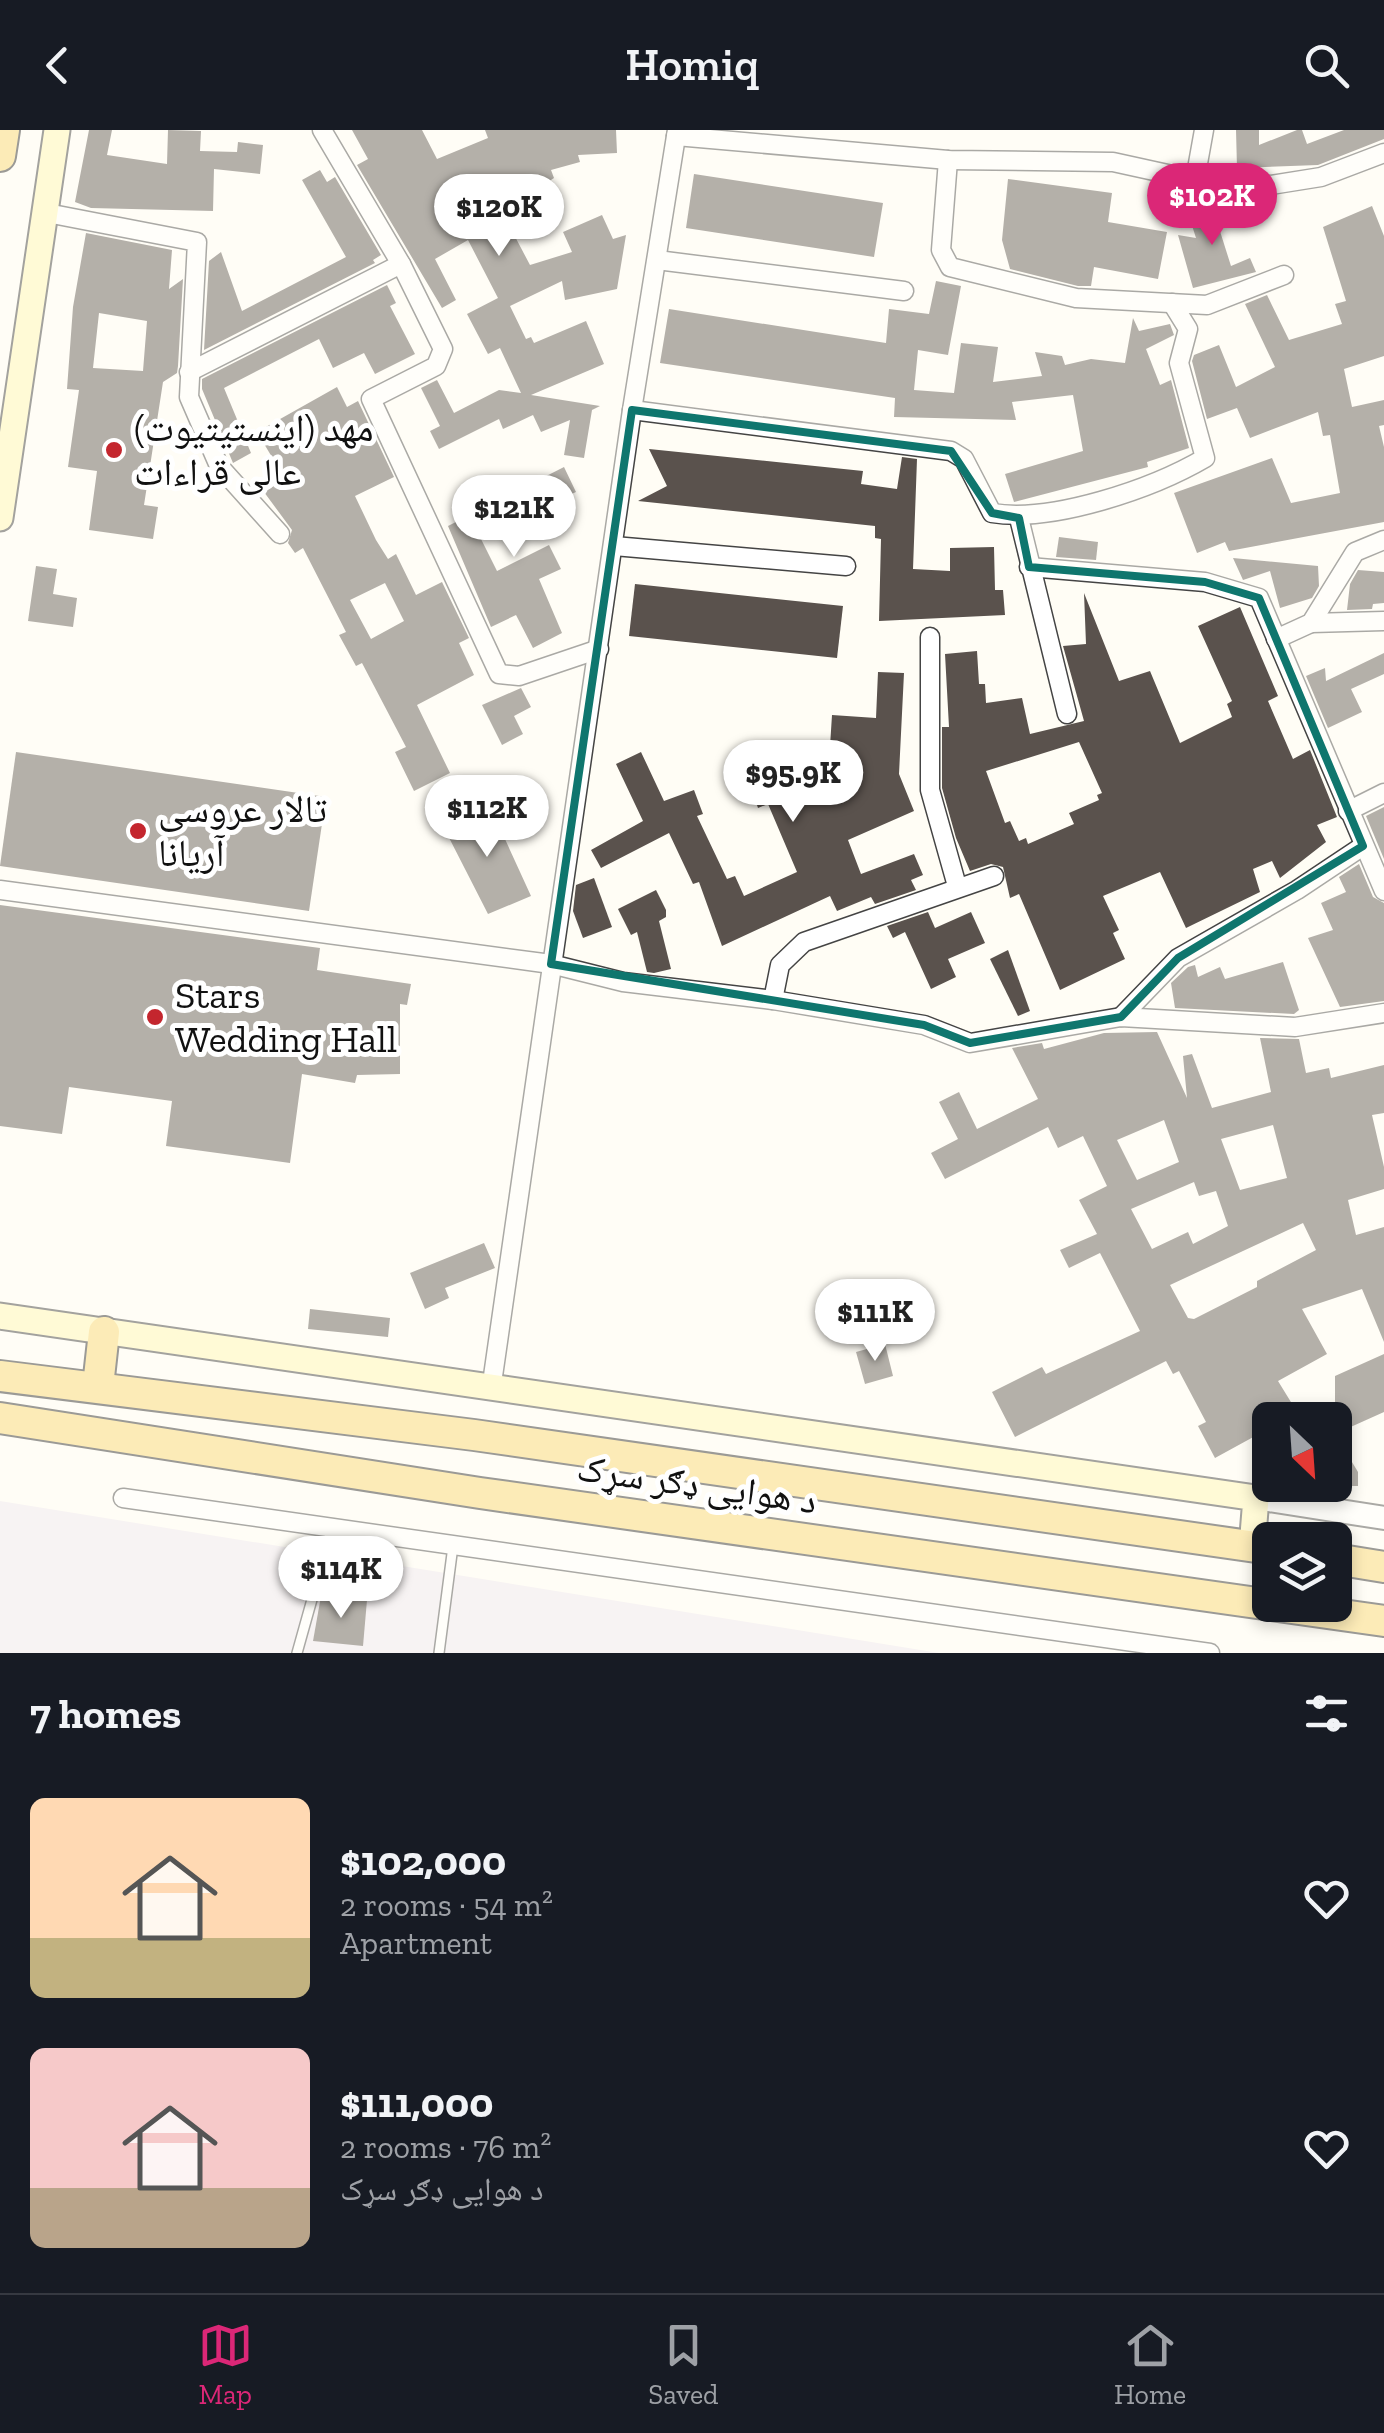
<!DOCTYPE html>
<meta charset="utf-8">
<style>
:root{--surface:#171b24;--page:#20242c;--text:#f1f3f6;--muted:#9ea1a6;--line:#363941;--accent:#db2777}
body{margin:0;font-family:"Zilla Slab","Noto Naskh Arabic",serif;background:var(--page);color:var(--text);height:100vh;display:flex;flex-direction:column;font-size:38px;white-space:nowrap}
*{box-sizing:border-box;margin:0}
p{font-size:32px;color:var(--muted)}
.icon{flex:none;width:55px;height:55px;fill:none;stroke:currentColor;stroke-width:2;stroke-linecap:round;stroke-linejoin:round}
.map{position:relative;height:1523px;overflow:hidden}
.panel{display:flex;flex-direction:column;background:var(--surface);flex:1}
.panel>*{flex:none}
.needle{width:65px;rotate:155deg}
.buttons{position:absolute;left:1252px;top:1272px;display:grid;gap:20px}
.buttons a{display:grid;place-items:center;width:100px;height:100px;border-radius:15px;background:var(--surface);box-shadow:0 5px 15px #0003;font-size:50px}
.price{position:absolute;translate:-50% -85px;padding:0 22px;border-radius:35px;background:#fff;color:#222;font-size:32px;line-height:65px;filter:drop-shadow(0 2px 5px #0008)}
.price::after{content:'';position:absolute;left:50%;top:60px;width:30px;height:22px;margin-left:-15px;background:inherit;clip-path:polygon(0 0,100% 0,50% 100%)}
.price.current{background:var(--accent);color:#fff}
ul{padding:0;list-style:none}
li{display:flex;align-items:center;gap:30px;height:250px;padding:0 30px}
li span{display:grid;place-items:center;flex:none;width:280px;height:200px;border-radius:15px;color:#555}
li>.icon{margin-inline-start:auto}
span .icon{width:120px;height:120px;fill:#fffc;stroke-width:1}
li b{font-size:42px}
h2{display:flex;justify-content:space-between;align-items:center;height:120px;padding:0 30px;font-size:42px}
header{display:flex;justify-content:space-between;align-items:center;height:130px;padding:0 30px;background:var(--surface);font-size:45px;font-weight:600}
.menu{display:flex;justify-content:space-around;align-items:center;height:140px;border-top:2px solid var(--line);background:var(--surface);font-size:28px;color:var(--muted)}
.menu a{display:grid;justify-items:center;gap:5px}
.menu .current{color:var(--accent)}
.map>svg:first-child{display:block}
.industrial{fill:#eee6ef}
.building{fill:#5a524d;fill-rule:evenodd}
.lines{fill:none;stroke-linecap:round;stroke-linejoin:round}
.service-casing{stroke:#444;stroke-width:12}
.minor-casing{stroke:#444;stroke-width:21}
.tertiary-casing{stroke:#444;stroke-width:26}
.secondary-casing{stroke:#333;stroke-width:29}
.primary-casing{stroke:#222;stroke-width:34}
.service{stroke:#fff;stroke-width:9}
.minor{stroke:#fff;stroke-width:18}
.tertiary{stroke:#fff;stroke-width:22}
.secondary{stroke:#fff6b0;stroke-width:25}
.primary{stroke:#f9d66b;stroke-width:30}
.marked{fill:none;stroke:#0f766e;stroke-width:8;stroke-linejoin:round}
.poi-dot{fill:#c4262e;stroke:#fff;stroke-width:4}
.labels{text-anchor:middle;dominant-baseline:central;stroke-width:10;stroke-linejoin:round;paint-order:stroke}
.poi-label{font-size:38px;fill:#111;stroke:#fff;text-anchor:start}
.street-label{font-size:38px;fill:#111;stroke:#fff}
</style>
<header><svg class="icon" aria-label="back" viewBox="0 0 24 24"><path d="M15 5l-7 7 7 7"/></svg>Homiq<svg class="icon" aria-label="search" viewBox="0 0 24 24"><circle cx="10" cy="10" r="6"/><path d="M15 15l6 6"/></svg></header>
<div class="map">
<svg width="1384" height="1523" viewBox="0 0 1384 1523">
<rect width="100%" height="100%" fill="#fffdf5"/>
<!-- industrial -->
<polygon class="industrial" points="0,1371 939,1523 0,1523"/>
<!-- building -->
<g class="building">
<polygon points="89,0 112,0 107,25 167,34 168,0 201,1 200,21 237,22 238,12 263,15 260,44 214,39 213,81 91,78 75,72"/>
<polygon points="352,0 422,0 437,29 488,8 485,0 616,0 617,23 578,25 580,32 551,40 554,48 502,82 530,135 572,122 563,102 602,85 613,109 626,105 617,159 565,170 562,151 510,176 526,209 531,207 534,213 586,191 604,234 531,265 600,276 592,280 584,328 564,325 570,290 541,302 533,285 503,299 499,289 439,319 430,301 440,296 421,258 437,250 454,283 499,260 521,263 500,218 488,224 467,184 498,168 468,110 435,129 456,170 442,178 357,35 368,29"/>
<polygon points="1236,0 1259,0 1259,15 1297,0 1302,0 1307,14 1344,0 1384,0 1384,9 1318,35 1237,38"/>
<polygon points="320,40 327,52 335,47 381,125 373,130 375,133 204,220 209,131 221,122 242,181 346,127 302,50"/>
<polygon points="694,44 883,73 874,127 686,98"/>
<polygon points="1008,49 1112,63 1108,92 1167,102 1158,149 1094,137 1091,156 1078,156 1010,139 1002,110"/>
<polygon points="1237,73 1242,91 1219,98 1231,136 1250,128 1256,142 1193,158 1178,105 1196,108 1189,86"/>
<polygon points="1372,76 1384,106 1384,226 1344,239 1352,277 1384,270 1384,295 1379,296 1384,317 1384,392 1229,421 1225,412 1197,423 1174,363 1272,328 1291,373 1340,363 1330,305 1323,306 1318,282 1250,308 1237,278 1207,289 1192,231 1194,225 1219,215 1236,257 1275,237 1245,174 1267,165 1289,210 1342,194 1335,174 1346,171 1323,97"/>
<path d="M 86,103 L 172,120 L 169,159 L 183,149 L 178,236 L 177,243 L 163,252 L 144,375 L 158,377 L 153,409 L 89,400 L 97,341 L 68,337 L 79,260 L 67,259 L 73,177 ZM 99,183 L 147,191 L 143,241 L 93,238 Z"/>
<polygon points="936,151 961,156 948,225 918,220 914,260 954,263 961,213 998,217 993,252 1042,246 1035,222 1062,226 1065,235 1091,229 1125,233 1133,188 1139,201 1170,194 1174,205 1146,219 1160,255 1171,250 1189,318 1147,332 1148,337 1014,372 1005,344 1083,321 1073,265 1012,272 1016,290 894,287 895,268 660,233 669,179 886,213 889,179 929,184"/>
<polygon points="387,155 396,173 390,176 415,224 375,244 364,223 333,238 319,209 224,258 251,323 233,333 202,259 202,249"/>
<path d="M 337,257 L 347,277 L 358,271 L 394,347 L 355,366 L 376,410 L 388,429 L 396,424 L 416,465 L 442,452 L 469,508 L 459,513 L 474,545 L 417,575 L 450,643 L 414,661 L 395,622 L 406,617 L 362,533 L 356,536 L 339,505 L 346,502 L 303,418 L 295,423 L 288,413 L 292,400 L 264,362 L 285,349 L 257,302 ZM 385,453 L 404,491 L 371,509 L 350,470 Z"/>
<polygon points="649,319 863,341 861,354 897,359 902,327 917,329 913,439 950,441 950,418 994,417 995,460 1003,460 1005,485 879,491 881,409 875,408 875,396 638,371 667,356"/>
<polygon points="564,337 576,362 480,407 497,441 549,415 561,439 539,449 562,503 533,518 516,485 491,497 448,396"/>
<polygon points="1059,407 1098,412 1096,430 1056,427"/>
<polygon points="1233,428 1318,436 1319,456 1312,468 1280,478 1270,441 1243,450"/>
<polygon points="36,436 57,439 53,464 77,468 73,497 28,491"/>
<polygon points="1358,440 1384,442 1384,473 1373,474 1372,479 1347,480 1350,454"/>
<polygon points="635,454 843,476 837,528 629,506"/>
<path d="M 1084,463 L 1119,551 L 1150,541 L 1180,613 L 1232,587 L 1227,574 L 1232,571 L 1198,496 L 1240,477 L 1278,566 L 1268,571 L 1293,629 L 1310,620 L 1337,687 L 1317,695 L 1326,712 L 1280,748 L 1272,731 L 1253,739 L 1260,762 L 1186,798 L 1160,742 L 1103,766 L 1119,800 L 1113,803 L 1125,829 L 1060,860 L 1019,764 L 1010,768 L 1003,737 L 991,734 L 970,741 L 956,708 L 942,658 L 942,597 L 949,597 L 945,524 L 977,521 L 979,554 L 985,554 L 986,573 L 1022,568 L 1030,604 L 1084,591 L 1063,516 L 1086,514 ZM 1079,612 L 1102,663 L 1097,665 L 1099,670 L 1069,683 L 1074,694 L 1028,714 L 1026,708 L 1019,711 L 1010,691 L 1005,693 L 986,641 Z"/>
<polygon points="1384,523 1384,544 1351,559 1362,582 1328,598 1306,546 1325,538 1326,551"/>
<polygon points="878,542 904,543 899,644 914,681 848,710 861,744 914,724 923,745 911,750 916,760 875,774 871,767 837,781 830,766 722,816 699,752 693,754 669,703 601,738 591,720 643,691 616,634 641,622 664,671 694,660 703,684 697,686 727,749 735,746 744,766 797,742 768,674 758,678 749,651 776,643 782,663 828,648 832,585 876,588"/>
<polygon points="521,558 531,577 514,586 523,604 502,615 482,575"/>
<polygon points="16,622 326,667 309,781 0,736"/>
<polygon points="1384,677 1384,729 1366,686"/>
<polygon points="477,678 483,690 494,685 531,766 488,784 442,694"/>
<polygon points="1359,734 1373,767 1384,773 1384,871 1340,877 1308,808 1333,800 1321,773 1346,762 1339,747"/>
<polygon points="594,748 612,797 583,808 573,781 576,755"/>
<polygon points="656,760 666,780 666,787 659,791 671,839 654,843 647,842 637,802 631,805 618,779"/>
<polygon points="0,775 320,818 317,840 411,854 407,875 400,874 400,944 357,945 355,953 302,944 290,1033 166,1016 172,971 69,957 62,1004 0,996"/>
<polygon points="928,782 935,798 971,782 985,813 948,829 956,847 931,859 905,802 893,808 887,796"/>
<polygon points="1008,820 1030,881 1018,886 990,829"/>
<polygon points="1283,832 1299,880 1294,884 1175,878 1171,853 1188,837 1195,835 1198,847 1220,837 1225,849"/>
<path d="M 1157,902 L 1187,968 L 1183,926 L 1192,924 L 1212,978 L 1271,962 L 1260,908 L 1299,909 L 1306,943 L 1329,938 L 1331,948 L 1384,935 L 1384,983 L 1372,985 L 1384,1037 L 1384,1059 L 1348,1070 L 1356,1105 L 1384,1097 L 1384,1212 L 1362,1159 L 1302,1179 L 1327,1224 L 1278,1251 L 1302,1290 L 1270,1290 L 1257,1305 L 1215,1328 L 1198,1296 L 1206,1292 L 1179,1241 L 1173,1244 L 1166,1231 L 1015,1307 L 992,1262 L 1042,1237 L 1046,1244 L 1140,1201 L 1100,1123 L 1069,1138 L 1060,1120 L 1097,1104 L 1079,1070 L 1107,1056 L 1083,1006 L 1058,1018 L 1048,997 L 945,1049 L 931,1023 L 958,1009 L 939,972 L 959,962 L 977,999 L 1038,969 L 1012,918 L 1042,913 L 1044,919 L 1104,903 ZM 1164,990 L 1179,1032 L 1137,1050 L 1117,1010 ZM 1273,995 L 1287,1048 L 1240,1060 L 1221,1009 ZM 1194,1052 L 1199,1066 L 1216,1061 L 1228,1096 L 1193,1114 L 1188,1102 L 1152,1119 L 1131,1079 ZM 1303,1093 L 1316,1120 L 1257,1151 L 1257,1157 L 1194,1189 L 1188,1188 L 1170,1155 Z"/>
<polygon points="484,1113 495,1138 445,1158 449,1168 425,1179 410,1143"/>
<polygon points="310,1179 390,1188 388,1207 308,1199"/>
<polygon points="885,1214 893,1246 865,1254 856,1222"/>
<polygon points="1384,1224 1384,1282 1335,1304 1335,1290 1310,1290 1335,1275 1335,1246"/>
<polygon points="1335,1304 1358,1342 1358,1356 1335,1356"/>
<polygon points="321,1466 367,1470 363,1516 313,1511"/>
</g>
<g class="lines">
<defs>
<g id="service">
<polyline points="297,1523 332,1398"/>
<polyline points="439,1523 453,1416"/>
</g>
<g id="minor">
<polyline points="322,0 401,134 443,219 436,236 371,269 499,544 519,546 599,519"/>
<polyline points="676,6 948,30 1113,32 1195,50 1271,55 1321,47 1384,23"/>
<polyline points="948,30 941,120 950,137 1076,168 1207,175 1284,145"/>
<polyline points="1195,50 1204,0"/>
<polyline points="47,83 197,112 189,267 219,336 280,404"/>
<polyline points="657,130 904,161"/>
<polyline points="189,242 401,134"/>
<path d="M 632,280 L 951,321 L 964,329 L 992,383 C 1052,393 1152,359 1205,328 L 1179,233 L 1188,199 L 1172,173"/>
<polyline points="1019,388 1067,584"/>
<polyline points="614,416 846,436"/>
<polyline points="1029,437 1205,452 1259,468 1384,761"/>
<polyline points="1311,493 1384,491"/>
<polyline points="930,507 930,660 957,756"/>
<polyline points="1276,509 1311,493 1355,422 1384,410"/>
<polyline points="1348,681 1384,663"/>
<polyline points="0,760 551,834 623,852 773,870 924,895 970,913 1121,887 1295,897 1384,883"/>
<polyline points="773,870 780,835 804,812 994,746"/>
<polyline points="1121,887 1178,828 1297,760 1363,716"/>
<polyline points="491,1260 632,280 677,0"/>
<polyline points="123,1368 1210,1523"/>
</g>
<polyline id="tertiary" points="1256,1368 1384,1388"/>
<g id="secondary">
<polyline points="0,388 57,0"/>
<polyline points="0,1186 1256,1368 1252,1417"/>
</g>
<g id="primary">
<polyline points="0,26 4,0"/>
<polyline points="0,1246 474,1305 1270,1419"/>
<polyline points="98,1256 104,1202"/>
<polyline points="0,1288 480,1363 1384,1491"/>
<polyline points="1335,1429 1384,1437"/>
</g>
</defs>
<!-- service casing -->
<use href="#service" class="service-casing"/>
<!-- minor casing -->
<use href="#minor" class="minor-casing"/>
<!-- tertiary casing -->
<use href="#tertiary" class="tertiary-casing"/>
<!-- secondary casing -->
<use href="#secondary" class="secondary-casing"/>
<!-- primary casing -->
<use href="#primary" class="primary-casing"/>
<!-- service -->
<use href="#service" class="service"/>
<!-- minor -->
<use href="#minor" class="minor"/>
<!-- tertiary -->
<use href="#tertiary" class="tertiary"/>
<!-- secondary -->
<use href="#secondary" class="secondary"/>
<!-- primary -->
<use href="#primary" class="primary"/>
</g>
<!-- marked area -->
<path d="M0 0H1384V1523H0ZM 632,280 L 951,321 L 992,383 L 1019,388 L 1029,437 L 1205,452 L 1259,468 L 1363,716 L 1178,828 L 1121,887 L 970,913 L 924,895 L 551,834 Z" fill="#fffdf5" fill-opacity=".55" fill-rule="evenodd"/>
<path class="marked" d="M 632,280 L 951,321 L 992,383 L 1019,388 L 1029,437 L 1205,452 L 1259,468 L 1363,716 L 1178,828 L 1121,887 L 970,913 L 924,895 L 551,834 Z"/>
<!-- markers -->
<g class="poi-dot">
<circle cx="114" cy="320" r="10"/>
<circle cx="138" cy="701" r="10"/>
<circle cx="155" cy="887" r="10"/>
</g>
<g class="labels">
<!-- poi labels -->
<g class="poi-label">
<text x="134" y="298">مهد (اینستیتیوت)<tspan x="134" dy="44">عالی قراءات</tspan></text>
<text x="158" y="679">تالار عروسی<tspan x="158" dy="44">آریانا</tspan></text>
<text x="175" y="865">Stars<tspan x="175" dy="44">Wedding Hall</tspan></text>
</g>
<!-- street labels -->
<g class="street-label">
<text transform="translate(697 1354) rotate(8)">د هوایی ډګر سړک</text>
</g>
</g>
</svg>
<div class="buttons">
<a><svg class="needle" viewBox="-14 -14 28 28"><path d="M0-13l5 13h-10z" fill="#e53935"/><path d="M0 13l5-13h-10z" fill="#9ea1a6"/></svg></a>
<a><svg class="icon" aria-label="layers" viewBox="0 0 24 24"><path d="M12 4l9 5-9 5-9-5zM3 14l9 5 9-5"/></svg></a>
</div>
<b class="price current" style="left:1212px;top:118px">$102K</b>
<b class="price" style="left:499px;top:129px">$120K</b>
<b class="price" style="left:514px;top:430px">$121K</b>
<b class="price" style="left:793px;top:695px">$95.9K</b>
<b class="price" style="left:487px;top:730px">$112K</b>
<b class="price" style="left:875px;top:1234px">$111K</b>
<b class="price" style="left:341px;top:1491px">$114K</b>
</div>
<section class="panel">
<h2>7 homes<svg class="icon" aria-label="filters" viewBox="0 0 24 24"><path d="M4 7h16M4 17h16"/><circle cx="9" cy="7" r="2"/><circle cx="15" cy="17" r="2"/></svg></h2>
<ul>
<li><span style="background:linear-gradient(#ffd9b3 70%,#c2b280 0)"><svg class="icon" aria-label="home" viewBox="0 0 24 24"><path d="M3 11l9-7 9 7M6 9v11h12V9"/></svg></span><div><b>$102,000</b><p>2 rooms · 54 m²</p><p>Apartment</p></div><svg class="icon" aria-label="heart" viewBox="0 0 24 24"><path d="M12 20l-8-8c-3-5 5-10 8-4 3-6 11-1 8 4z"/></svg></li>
<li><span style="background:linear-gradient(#f6c9c9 70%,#b9a48a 0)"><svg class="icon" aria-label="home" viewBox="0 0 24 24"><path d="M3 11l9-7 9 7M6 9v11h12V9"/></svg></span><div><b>$111,000</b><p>2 rooms · 76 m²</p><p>د هوایی ډګر سړک</p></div><svg class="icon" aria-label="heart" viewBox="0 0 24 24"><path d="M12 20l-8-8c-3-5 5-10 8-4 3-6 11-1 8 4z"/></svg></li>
</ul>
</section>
<nav class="menu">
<a class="current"><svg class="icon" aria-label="map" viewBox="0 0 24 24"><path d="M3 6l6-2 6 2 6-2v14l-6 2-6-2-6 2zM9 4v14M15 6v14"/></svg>Map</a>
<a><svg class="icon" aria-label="saved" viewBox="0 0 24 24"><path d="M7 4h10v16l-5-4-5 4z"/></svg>Saved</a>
<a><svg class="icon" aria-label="home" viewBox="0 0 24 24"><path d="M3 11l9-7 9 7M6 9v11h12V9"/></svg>Home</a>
</nav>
